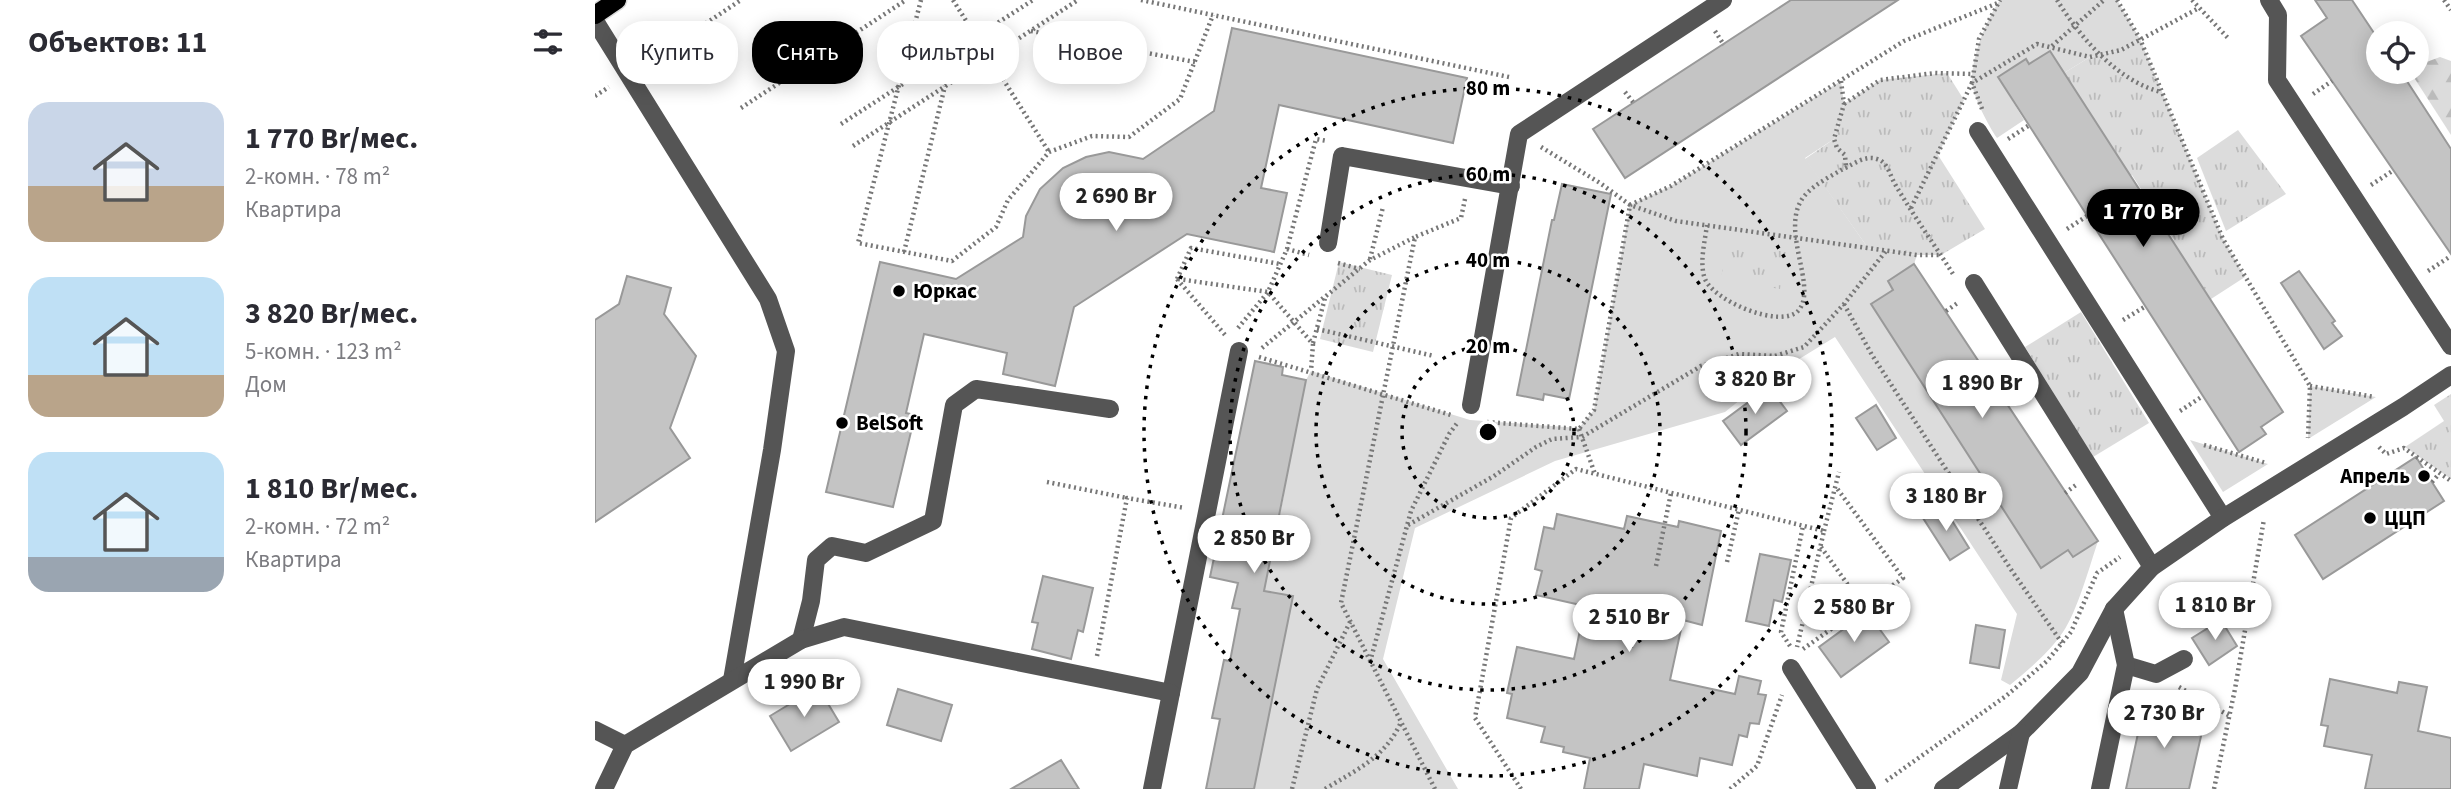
<!DOCTYPE html>
<html lang="ru">
<meta charset="utf-8">
<style>
:root{--surface:#fff;--page:#f2f2f3;--text:#2b2b33;--muted:#7c7c81;--accent:#000}
body{margin:0;font-family:"Source Sans 3",sans-serif;background:var(--page);color:var(--text);height:100vh;display:flex;flex-direction:column;font-size:26px;white-space:nowrap}
*{box-sizing:border-box;margin:0}
p{font-size:23px;color:var(--muted)}
.icon{flex:none;width:38px;height:38px;fill:none;stroke:currentColor;stroke-width:2;stroke-linecap:round;stroke-linejoin:round}
.map{position:relative;flex:1;overflow:hidden}
.panel{display:flex;flex-direction:column;background:var(--surface);width:595px}
.panel>*{flex:none}
.top-card{position:absolute;left:21px;top:21px;width:665px;height:63px;display:flex;gap:14px}
.controls{position:absolute;left:1771px;top:21px;display:grid;gap:14px}
.controls a{display:grid;place-items:center;width:63px;height:63px;border-radius:50%;background:var(--surface);box-shadow:0 4px 18px #0003;font-size:35px}
.price{position:absolute;translate:-50% -60px;padding:0 16px;border-radius:24px;background:#fff;color:#222;font-size:23px;line-height:46px;filter:drop-shadow(0 2px 4px #0008)}
.price::after{content:'';position:absolute;left:50%;top:42px;width:21px;height:16px;margin-left:-10px;background:inherit;clip-path:polygon(0 0,100% 0,50% 100%)}
.price.current{background:var(--accent);color:#fff}
ul{padding:0;list-style:none}
li{display:flex;align-items:center;gap:21px;height:175px;padding:0 28px}
li span{display:grid;place-items:center;flex:none;width:196px;height:140px;border-radius:21px;color:#555}
li>.icon{margin-inline-start:auto}
span .icon{width:84px;height:84px;fill:#fffc;stroke-width:1}
li b{font-size:30px}
h2{display:flex;justify-content:space-between;align-items:center;height:84px;padding:0 28px;font-size:30px}
.chip{padding:0 24px;border-radius:28px;background:var(--surface);box-shadow:0 4px 18px #0003;font-size:24px;line-height:63px}
.chip.current{background:var(--accent);color:#fff}
main{display:flex;flex:1;min-height:0}
.map>svg:first-child{display:block}
.grass{fill:#dcdcdc}
.forest{fill:url(#forest-firs)}
.park{fill:url(#park-tufts)}
.building{fill:#c4c4c4;stroke:#999;stroke-width:2}
.lines{fill:none;stroke-linecap:round;stroke-linejoin:round}
.major-casing{stroke:#dbdbdb;stroke-width:21}
.path{stroke:#777;stroke-width:4.5;stroke-dasharray:2 3.5;stroke-linecap:butt}
.minor{stroke:#555;stroke-width:18}
.major{stroke:#000;stroke-width:18}
.ring{fill:none;stroke:#000;stroke-width:3.5;stroke-dasharray:3.5 7}
.poi-dot{fill:#000;stroke:#fff;stroke-width:2.5}
.labels{text-anchor:middle;dominant-baseline:central;stroke-width:5;stroke-linejoin:round;paint-order:stroke}
.poi-label{font-size:21px;font-weight:bold;fill:#000;stroke:#fff;text-anchor:start}
.centre{fill:#000;stroke:#fff;stroke-width:3.5}
.ring-label{font-size:21px;text-anchor:middle;font-weight:bold;fill:#000;stroke:#fff;stroke-width:5;stroke-linejoin:round;paint-order:stroke}
</style>
<main>
<section class="panel">
<h2>Объектов: 11<svg class="icon" aria-label="filters" viewBox="0 0 24 24"><path d="M4 7h16M4 17h16"/><circle cx="9" cy="7" r="2"/><circle cx="15" cy="17" r="2"/></svg></h2>
<ul>
<li><span style="background:linear-gradient(#c9d6e8 60%,#b9a48a 0)"><svg class="icon" aria-label="home" viewBox="0 0 24 24"><path d="M3 11l9-7 9 7M6 9v11h12V9"/></svg></span><div><b>1 770 Br/мес.</b><p>2-комн. · 78 m²</p><p>Квартира</p></div></li>
<li><span style="background:linear-gradient(#bfe0f5 70%,#b9a48a 0)"><svg class="icon" aria-label="home" viewBox="0 0 24 24"><path d="M3 11l9-7 9 7M6 9v11h12V9"/></svg></span><div><b>3 820 Br/мес.</b><p>5-комн. · 123 m²</p><p>Дом</p></div></li>
<li><span style="background:linear-gradient(#bfe0f5 75%,#9aa5b1 0)"><svg class="icon" aria-label="home" viewBox="0 0 24 24"><path d="M3 11l9-7 9 7M6 9v11h12V9"/></svg></span><div><b>1 810 Br/мес.</b><p>2-комн. · 72 m²</p><p>Квартира</p></div></li>
</ul>
</section>
<div class="map">
<svg width="1856" height="789" viewBox="0 0 1856 789">
<defs>
<pattern id="forest-firs" width="22" height="20" patternUnits="userSpaceOnUse" patternTransform="scale(1.75)"><rect width="22" height="20" fill="#dcdcdc"/><path d="M5 1l3.5 6h-7zM16 11l3.5 6h-7z" fill="#bbb"/></pattern>
<pattern id="park-tufts" width="24" height="20" patternUnits="userSpaceOnUse" patternTransform="scale(1.75)"><rect width="24" height="20" fill="#dcdcdc"/><path d="M3 7l-1-3M5 7V3M7 7l1-3M15 17l-1-3M17 17v-4M19 17l1-3" fill="none" stroke="#bbb"/></pattern>
</defs>
<rect width="100%" height="100%" fill="#fff"/>
<!-- grass -->
<g class="grass">
<path d="M 1405,0 L 1522,0 L 1545,39 L 1526,50 L 1495,57 L 1469,73 L 1455,51 L 1434,64 L 1430,59 L 1403,77 L 1429,120 L 1402,138 C 1393,125 1379,98 1377,83 C 1376,58 1391,20 1405,0 Z"/>
<path d="M 1246,81 L 1249,104 L 1239,139 L 1210,158 L 1273,248 L 1322,255 L 1319,264 L 1293,281 L 1298,290 L 1276,304 L 1446,567 L 1473,550 L 1478,557 L 1503,541 C 1495,565 1482,612 1468,632 C 1454,653 1434,669 1415,685 L 1406,680 L 1422,614 L 1240,337 L 1170,380 L 1130,412 L 960,461 L 820,528 L 788,659 L 863,789 L 659,789 L 697,596 L 669,591 L 689,495 L 682,493 L 696,454 L 711,380 L 716,371 L 875,420 L 984,428 L 999,410 L 1035,205 L 1076,186 Z"/>
<polygon points="1715,386 1781,397 1713,439"/>
<polygon points="1595,440 1673,464 1628,492"/>
</g>
<!-- forest -->
<polygon class="forest" points="1845,57 1856,61 1856,135 1818,76 1826,64"/>
<!-- park -->
<g class="park">
<polygon points="1545,39 1628,239 1650,277 1616,299 1592,262 1586,265 1572,244 1579,240 1537,175 1530,178 1516,156 1521,152 1469,73 1495,57 1526,50"/>
<polygon points="1352,73 1369,100 1343,155 1390,229 1346,255 1322,255 1273,248 1210,159 1239,139 1249,104 1285,80"/>
<polygon points="1643,130 1691,194 1631,231 1602,158"/>
<polygon points="1132,243 1191,252 1185,289 1126,279"/>
<polygon points="744,262 797,275 778,352 725,339"/>
<polygon points="1486,312 1554,423 1498,457 1430,347"/>
<polygon points="1856,394 1856,479 1810,447 1849,421 1839,405"/>
</g>
<!-- building -->
<g class="building">
<polygon points="1196,0 1303,0 1030,178 998,129"/>
<polygon points="1720,0 1757,0 1783,39 1783,72 1806,72 1856,149 1856,254 1706,36 1732,18"/>
<polygon points="637,28 872,78 858,143 684,105 666,188 692,193 679,252 592,234 479,307 460,386 408,374 412,353 329,334 311,413 320,415 298,507 231,492 285,262 361,279 428,237 431,216 445,189 468,168 491,157 514,152 548,159 619,111"/>
<polygon points="1455,51 1688,412 1666,427 1671,434 1644,452 1403,77 1431,59 1434,64"/>
<polygon points="967,184 1016,194 974,399 949,394 948,400 922,395 957,220 959,220"/>
<polygon points="1319,264 1503,541 1478,557 1473,550 1446,568 1276,304 1298,290 1293,281"/>
<polygon points="1704,271 1740,321 1737,323 1747,336 1729,349 1686,283"/>
<polygon points="32,276 76,288 69,314 101,356 75,428 95,458 0,522 0,320 24,304"/>
<polygon points="660,361 688,367 687,375 711,380 669,591 698,596 659,789 611,789 625,719 617,718 629,660 635,661 645,609 637,608 643,583 615,577"/>
<polygon points="1174,387 1192,411 1146,445 1128,421"/>
<polygon points="1281,405 1301,438 1282,450 1261,418"/>
<polygon points="1821,457 1849,501 1728,579 1700,535"/>
<polygon points="1348,506 1374,548 1355,560 1328,518"/>
<polygon points="962,514 1029,529 1032,516 1083,527 1084,521 1126,531 1107,625 1088,620 1075,680 1140,694 1144,676 1166,681 1163,694 1171,695 1164,724 1155,723 1152,737 1144,735 1137,765 1105,758 1102,776 1049,764 1044,789 989,789 995,758 968,752 969,747 946,742 950,727 912,718 917,694 912,693 922,647 979,659 990,606 941,595 947,571 940,569 949,527 959,529"/>
<polygon points="1165,554 1196,560 1187,602 1179,600 1174,626 1151,621"/>
<polygon points="448,576 498,588 488,632 483,630 476,659 437,649 443,623 437,622"/>
<polygon points="1272,612 1294,642 1246,677 1224,647"/>
<polygon points="1626,620 1642,646 1614,665 1597,638"/>
<polygon points="1381,625 1410,630 1404,668 1375,663"/>
<polygon points="1735,679 1802,693 1804,682 1832,687 1823,731 1856,738 1856,789 1770,789 1777,755 1729,746 1733,726 1726,725"/>
<polygon points="223,687 244,722 196,751 175,716"/>
<polygon points="303,689 357,705 346,741 292,725"/>
<polygon points="1550,701 1579,708 1577,716 1609,723 1594,789 1531,789"/>
<polygon points="466,760 484,789 416,789"/>
</g>
<g class="lines">
<defs>
<polyline id="major" points="0,15 22,0"/>
</defs>
<!-- major casing -->
<use href="#major" class="major-casing"/>
<!-- path -->
<g class="path">
<polyline points="326,0 263,243 357,261 401,227 413,200 454,152 497,136 534,137 585,99 618,15"/>
<polyline points="358,0 454,152"/>
<polyline points="546,0 914,77"/>
<path d="M 1462,0 C 1485,37 1522,81 1566,92"/>
<polyline points="1522,0 1545,39 1628,239 1715,386 1713,438"/>
<polyline points="1597,0 1633,38"/>
<polyline points="1849,0 1856,10"/>
<polyline points="436,31 600,62"/>
<polyline points="1120,31 1129,45"/>
<polyline points="1457,46 1509,0"/>
<polyline points="51,63 146,0"/>
<polyline points="1246,81 1249,104 1239,139 1242,148 1250,155 1251,168"/>
<polyline points="1030,92 1038,102"/>
<polyline points="1718,94 1737,81"/>
<polyline points="0,96 14,87"/>
<polyline points="1249,104 1285,80 1340,73 1378,74"/>
<polyline points="146,108 311,0"/>
<polyline points="1387,109 1377,83 1384,39 1405,0"/>
<polyline points="246,124 438,0"/>
<polyline points="1413,139 1433,126"/>
<polyline points="258,146 483,0"/>
<polyline points="946,147 1005,183 1035,205 1081,221 1322,255 1345,255"/>
<polyline points="1776,185 1799,170"/>
<polyline points="1316,208 1377,83 1442,44 1495,57 1526,50 1604,8"/>
<path d="M 1112,225 C 1110,241 1104,263 1110,279 C 1119,301 1185,329 1203,311 C 1225,287 1180,225 1212,193 C 1222,183 1236,176 1248,169 C 1259,164 1270,155 1282,159 C 1293,162 1295,176 1300,184 C 1318,215 1339,244 1358,274"/>
<polyline points="1472,229 1492,216"/>
<polyline points="692,249 714,255"/>
<polyline points="309,252 350,86"/>
<polyline points="775,259 788,207"/>
<polyline points="743,263 765,269"/>
<polyline points="1833,271 1856,256"/>
<polyline points="582,279 631,336"/>
<polyline points="582,279 596,248 685,264"/>
<polyline points="583,279 673,292 718,344 716,371"/>
<polyline points="1249,304 1277,355 1417,571 1467,643"/>
<polyline points="1351,311 1364,302"/>
<polyline points="1528,320 1551,306"/>
<polyline points="643,328 673,292 692,249 721,139 732,141"/>
<polyline points="722,329 839,356"/>
<polyline points="718,343 730,298"/>
<polyline points="667,348 775,260 820,237"/>
<polyline points="664,357 856,415"/>
<polyline points="1715,386 1780,397"/>
<polyline points="1405,395 1419,386"/>
<polyline points="1585,411 1608,396"/>
<polyline points="892,422 984,429 999,410 1035,205 1076,186 1309,41 1403,3"/>
<polyline points="984,429 1000,474"/>
<polyline points="1609,445 1671,463"/>
<polyline points="1784,447 1791,454 1809,448 1856,481"/>
<polyline points="452,482 532,498"/>
<polyline points="1837,482 1844,474"/>
<polyline points="1470,493 1481,485"/>
<polyline points="813,525 899,476 941,447 957,439 987,437 1106,366 1144,354 1180,356 1209,347 1249,304 1291,251"/>
<polyline points="1229,531 1244,472"/>
<polyline points="1226,547 1268,606"/>
<polyline points="1132,562 1144,510"/>
<polyline points="1061,566 1076,493"/>
<polyline points="1195,646 1186,632 1208,526"/>
<polyline points="1208,649 1308,578 1241,487"/>
<polyline points="502,656 532,498 590,508"/>
<polyline points="775,662 816,511 854,434 863,422"/>
<polyline points="1584,687 1635,716"/>
<polyline points="1291,781 1411,696 1452,661 1476,632 1502,573 1525,557"/>
<polyline points="697,789 722,689 755,622"/>
<path d="M 730,789 C 761,770 791,757 806,722"/>
<polyline points="840,789 746,603 820,237 866,218 870,199"/>
<polyline points="926,789 880,718 916,518 981,469 1229,531 1202,647"/>
<polyline points="1135,789 1162,766 1187,695"/>
<polyline points="1619,789 1640,689 1669,519"/>
</g>
<!-- minor -->
<g class="minor">
<polyline points="1674,0 1683,15 1682,80 1856,346"/>
<polyline points="0,21 173,299 191,351 177,450 137,680"/>
<polyline points="1383,131 1628,518"/>
<polyline points="733,243 747,156 916,186"/>
<polyline points="1379,283 1557,567"/>
<polyline points="876,405 924,134 1128,0"/>
<polyline points="206,640 216,601 221,560 237,546 271,553 338,521 359,405 381,389 515,409"/>
<polyline points="1531,665 1561,674 1589,659"/>
<polyline points="1196,668 1272,789"/>
<polyline points="576,693 644,351"/>
<polyline points="0,730 30,745"/>
<polyline points="9,789 30,745 206,640 249,627 576,693 557,789"/>
<polyline points="1348,789 1426,733 1485,673 1519,609 1557,567 1628,518 1808,407 1856,375"/>
<polyline points="1413,789 1426,733"/>
<polyline points="1505,789 1531,665 1519,609"/>
</g>
<!-- major -->
<use href="#major" class="major"/>
</g>
<!-- distance rings -->
<g class="ring">
<circle cx="893" cy="432" r="86"/>
<circle cx="893" cy="432" r="172"/>
<circle cx="893" cy="432" r="258"/>
<circle cx="893" cy="432" r="344"/>
</g>
<!-- markers -->
<g class="poi-dot">
<circle cx="304" cy="291" r="7"/>
<circle cx="247" cy="423" r="7"/>
<circle cx="1829" cy="476" r="7"/>
<circle cx="1775" cy="518" r="7"/>
</g>
<g class="labels">
<!-- poi labels -->
<g class="poi-label">
<text x="318" y="291">Юркас</text>
<text x="261" y="423">BelSoft</text>
<text x="1815" y="476" text-anchor="end">Апрель</text>
<text x="1789" y="518">ЦЦП</text>
</g>
</g>
<circle cx="893" cy="432" r="10" class="centre"/>
<g class="ring-label">
<text x="893" y="95">80 m</text>
<text x="893" y="181">60 m</text>
<text x="893" y="267">40 m</text>
<text x="893" y="353">20 m</text>
</g>
</svg>
<div class="controls">
<a><svg class="icon" aria-label="locate" viewBox="0 0 24 24"><circle cx="12" cy="12" r="6"/><path d="M12 2v4M12 18v4M2 12h4M18 12h4"/></svg></a>
</div>
<b class="price" style="left:521px;top:233px">2 690 Br</b>
<b class="price current" style="left:1548px;top:249px">1 770 Br</b>
<b class="price" style="left:1160px;top:416px">3 820 Br</b>
<b class="price" style="left:1387px;top:420px">1 890 Br</b>
<b class="price" style="left:1351px;top:533px">3 180 Br</b>
<b class="price" style="left:659px;top:575px">2 850 Br</b>
<b class="price" style="left:1620px;top:642px">1 810 Br</b>
<b class="price" style="left:1259px;top:644px">2 580 Br</b>
<b class="price" style="left:1034px;top:654px">2 510 Br</b>
<b class="price" style="left:209px;top:719px">1 990 Br</b>
<b class="price" style="left:1569px;top:750px">2 730 Br</b>
<div class="top-card">
<a class="chip">Купить</a>
<a class="chip current">Снять</a>
<a class="chip">Фильтры</a>
<a class="chip">Новое</a>
</div>
</div>
</main>
